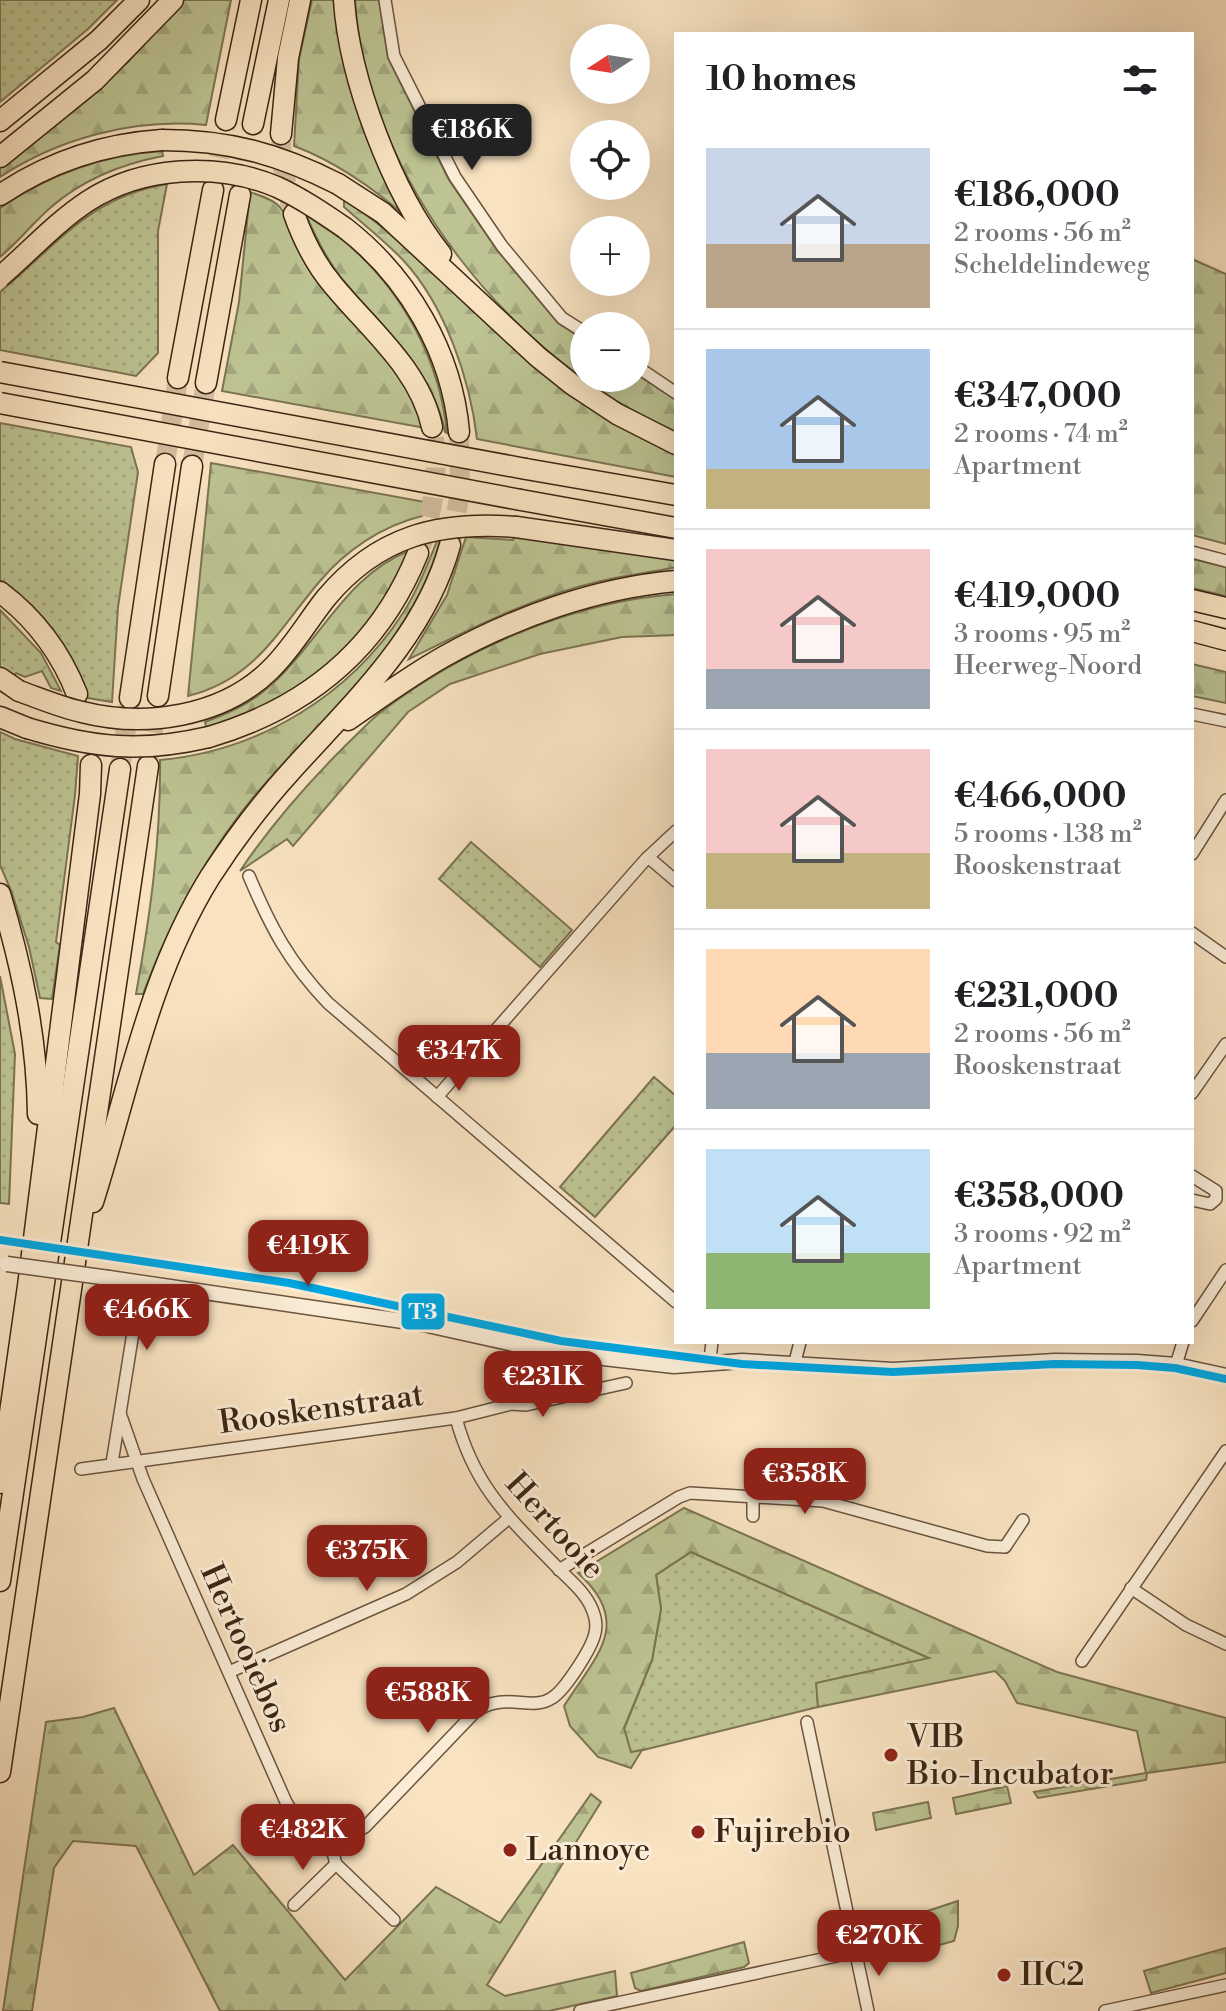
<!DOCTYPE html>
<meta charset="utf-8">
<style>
:root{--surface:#fff;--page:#f6f6f6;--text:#202124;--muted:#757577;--line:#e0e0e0;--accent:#8f2418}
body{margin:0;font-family:"Libre Bodoni",serif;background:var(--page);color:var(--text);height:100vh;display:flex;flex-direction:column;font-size:30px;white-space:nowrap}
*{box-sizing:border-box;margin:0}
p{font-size:26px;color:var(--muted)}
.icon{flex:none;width:44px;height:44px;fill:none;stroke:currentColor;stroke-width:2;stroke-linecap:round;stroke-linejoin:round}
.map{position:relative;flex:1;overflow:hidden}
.sheet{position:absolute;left:674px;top:32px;width:520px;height:1312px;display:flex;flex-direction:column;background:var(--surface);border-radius:0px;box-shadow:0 8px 32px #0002}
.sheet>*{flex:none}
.needle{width:52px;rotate:258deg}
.controls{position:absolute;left:570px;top:24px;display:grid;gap:16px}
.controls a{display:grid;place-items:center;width:80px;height:80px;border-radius:50%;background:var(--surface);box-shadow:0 8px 32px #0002;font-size:40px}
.price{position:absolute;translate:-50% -68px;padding:0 18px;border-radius:16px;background:var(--accent);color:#fff;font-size:26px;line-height:52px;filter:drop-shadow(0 2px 4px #0008)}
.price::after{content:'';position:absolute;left:50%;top:48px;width:24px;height:18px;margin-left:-12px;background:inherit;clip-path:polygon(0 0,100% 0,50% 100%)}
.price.on{background:#222;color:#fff}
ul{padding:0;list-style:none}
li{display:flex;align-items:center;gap:24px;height:200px;padding:0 32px}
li+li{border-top:2px solid var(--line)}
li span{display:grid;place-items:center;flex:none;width:224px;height:160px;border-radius:0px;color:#555}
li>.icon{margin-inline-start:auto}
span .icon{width:96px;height:96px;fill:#fffc;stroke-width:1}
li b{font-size:34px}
h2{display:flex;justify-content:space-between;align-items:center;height:96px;padding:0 32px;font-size:34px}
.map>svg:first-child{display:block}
.grass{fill:url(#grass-dots);stroke:#7c7452;stroke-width:2}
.forest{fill:url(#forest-firs);stroke:#7c7452;stroke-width:2}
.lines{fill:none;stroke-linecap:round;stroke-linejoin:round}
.motorway-tunnel{stroke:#d2bc9d;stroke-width:20;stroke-dasharray:20 10;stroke-linecap:butt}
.minor-casing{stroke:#6b543e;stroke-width:14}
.tertiary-casing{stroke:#6b543e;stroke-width:17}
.motorway-casing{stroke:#3c2513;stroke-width:23}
.minor{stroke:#faecd6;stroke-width:11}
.tertiary{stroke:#faecd6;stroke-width:14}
.motorway{stroke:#f8e2c0;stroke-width:20}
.tertiary-bridge-casing{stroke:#6b543e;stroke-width:17;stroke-linecap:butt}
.motorway-bridge-casing{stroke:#3c2513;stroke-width:23;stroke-linecap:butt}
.tertiary-bridge{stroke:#faecd6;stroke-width:14}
.motorway-bridge{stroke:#f8e2c0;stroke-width:20}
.tram-1-casing{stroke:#faecd6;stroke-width:14}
.tram-1{stroke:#00a6e2;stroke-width:8}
.poi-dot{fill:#8f2418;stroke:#faecd6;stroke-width:3}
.labels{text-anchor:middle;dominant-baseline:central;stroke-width:6;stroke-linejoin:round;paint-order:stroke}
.street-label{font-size:32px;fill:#3c2513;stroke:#faecd6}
.poi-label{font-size:32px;fill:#3c2513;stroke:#faecd6;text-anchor:start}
.line-badge{stroke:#faecd6;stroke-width:3}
.badge-label{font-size:22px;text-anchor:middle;font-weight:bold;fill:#fff}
</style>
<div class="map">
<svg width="1226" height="2011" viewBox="0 0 1226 2011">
<defs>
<pattern id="grass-dots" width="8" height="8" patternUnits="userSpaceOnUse" patternTransform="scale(2)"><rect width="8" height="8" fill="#bdc392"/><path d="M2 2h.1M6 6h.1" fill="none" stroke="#a3a77d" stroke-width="1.8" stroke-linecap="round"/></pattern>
<pattern id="forest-firs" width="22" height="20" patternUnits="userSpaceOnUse" patternTransform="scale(2)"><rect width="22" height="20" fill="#bdc392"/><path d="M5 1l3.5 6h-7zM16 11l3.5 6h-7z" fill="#a3a77d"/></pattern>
</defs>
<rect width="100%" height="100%" fill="#f8e2c0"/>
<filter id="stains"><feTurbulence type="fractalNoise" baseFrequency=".0025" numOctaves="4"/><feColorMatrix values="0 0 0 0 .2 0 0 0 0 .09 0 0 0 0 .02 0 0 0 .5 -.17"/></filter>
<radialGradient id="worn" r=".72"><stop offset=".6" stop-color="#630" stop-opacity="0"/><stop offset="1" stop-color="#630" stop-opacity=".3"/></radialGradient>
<!-- grass -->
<g class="grass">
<polygon points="0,0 117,0 88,29 0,102"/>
<path d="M 167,184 L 158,231 L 158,353 L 136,376 L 0,350 L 0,292 C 57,245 89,197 167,184 Z"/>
<path d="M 0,423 L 131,447 L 138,472 L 118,607 L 112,702 L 88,698 C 69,646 44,614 0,580 Z"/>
<polygon points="0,610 41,653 61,691 51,688 42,671 25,677 16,673 14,676 0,668"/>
<polygon points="0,732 15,739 78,756 75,795 56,942 60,945 52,999 40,998 29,947 12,893 0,865"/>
<polygon points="471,842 572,930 540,967 439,879"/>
<polygon points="0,976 15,1054 9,1204 0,1203"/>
<polygon points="654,1077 676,1096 676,1125 595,1217 560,1187"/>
<polygon points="691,1552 931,1659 817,1683 818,1707 631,1753 624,1729 652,1660 661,1609 656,1575"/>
</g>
<!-- forest -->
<g class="forest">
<path d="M 184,0 L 231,0 L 206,125 C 135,118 59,138 0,177 L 0,168 L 127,63 Z"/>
<path d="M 312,0 L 337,0 L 411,221 C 376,190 337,162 294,146 L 299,59 Z"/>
<path d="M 355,0 L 379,0 L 388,58 L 449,180 L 497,250 L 558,323 L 584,340 L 584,378 L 636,378 L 636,374 L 676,400 L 676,432 C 514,362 366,180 355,0 Z"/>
<path d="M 162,151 L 163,156 C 121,164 83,179 50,208 C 33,223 18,242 0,257 L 0,208 C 50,174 102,155 162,151 Z"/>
<path d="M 250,192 C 276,201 282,203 292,230 L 391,363 L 413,396 L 425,428 L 222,391 L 239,302 Z"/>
<path d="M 344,198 L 676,452 L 676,477 L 477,439 C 470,379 445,305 403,260 C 385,241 363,224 344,207 Z"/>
<path d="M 306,215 C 321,226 338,235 352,248 C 405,295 440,363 447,433 L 445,432 C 432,366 379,325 339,275 C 325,256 315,236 306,215 Z"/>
<polygon points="1192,259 1226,274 1226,544 1192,535"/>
<path d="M 211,463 L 425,502 L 422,516 C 382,526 346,550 320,581 C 279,629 255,680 188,696 Z"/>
<path d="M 515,534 L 676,556 L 676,567 C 650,573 623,575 597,582 C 532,597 469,630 409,659 L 447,595 L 466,537 L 513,540 Z"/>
<path d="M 437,541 L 440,541 C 412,645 323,715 256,794 C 206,854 170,922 143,994 L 136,994 C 150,916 161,839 160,760 C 259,751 349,696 403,613 C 417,591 427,566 437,541 Z"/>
<path d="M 411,550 L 387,600 L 347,651 L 297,692 L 207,730 L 205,722 C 226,714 248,705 265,690 C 319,646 343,576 411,550 Z"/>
<polygon points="1192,559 1226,567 1226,596 1192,588"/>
<path d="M 676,594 L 676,635 L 622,637 L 540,654 L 450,684 L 408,712 L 293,846 L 287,839 L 240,871 C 271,825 306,785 345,746 C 357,735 368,722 381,712 C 463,649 572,602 676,594 Z"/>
<polygon points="1192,664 1226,672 1226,703 1192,696"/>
<path d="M 684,1508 L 1057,1672 L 1226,1718 L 1226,1762 L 1147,1773 L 1146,1780 L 1038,1798 L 1034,1792 L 1146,1773 L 1137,1731 L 1017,1703 L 1005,1681 L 995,1671 L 818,1707 L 816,1683 L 929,1658 L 691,1552 L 656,1575 L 661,1609 L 652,1660 L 624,1728 L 631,1752 L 642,1750 L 631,1768 L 598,1757 L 570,1726 L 564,1706 C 596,1656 634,1623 578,1573 Z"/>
<polygon points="114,1708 194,1875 233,1845 345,1980 436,1887 500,1923 591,1794 601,1802 487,1985 505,1996 615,1971 617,1996 549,2011 220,2011 136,1846 73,1841 54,1868 32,2011 3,2011 46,1722 83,1717"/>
<polygon points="1007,1786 1011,1803 956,1814 953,1798"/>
<polygon points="928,1802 931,1818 876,1830 873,1813"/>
<polygon points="958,1901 958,1926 954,1941 914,1952 915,1915"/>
<polygon points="744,1942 749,1963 744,1967 641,1991 635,1988 631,1973"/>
<polygon points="1226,1948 1226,1973 1151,1993 1144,1971"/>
</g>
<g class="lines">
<!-- motorway-tunnel -->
<g class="motorway-tunnel">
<polyline points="281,134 282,163 291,206"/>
<polyline points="213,187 226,120"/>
<polyline points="240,191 253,124"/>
<polyline points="165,464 178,378"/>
<polyline points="192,466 206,383"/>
<polyline points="451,541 460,493 459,432"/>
<path d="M 421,546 C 434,507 440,468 432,427"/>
<polyline points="148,762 158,696"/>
<polyline points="120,769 130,702"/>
</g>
<defs>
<g id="minor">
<polyline points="385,0 394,56 455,177 502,246 562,318 584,332"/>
<polyline points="636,366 676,393"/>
<polyline points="1192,552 1226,561"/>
<polyline points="1192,714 1226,721"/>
<polyline points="1192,854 1226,800"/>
<polyline points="648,857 676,881"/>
<path d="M 249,876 C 271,928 289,962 328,1003 L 676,1302"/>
<polyline points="1192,933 1226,957"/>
<polyline points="1192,1093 1226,1044"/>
<polyline points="437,1097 646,859 676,831"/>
<polyline points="1192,1176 1216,1191 1216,1199 1210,1204 1192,1200"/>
<polyline points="1192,1321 1226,1270"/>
<polyline points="705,1362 710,1359 712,1342"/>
<polyline points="1176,1365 1183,1342"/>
<polyline points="794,1366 800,1342"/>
<polyline points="511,1404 526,1405 626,1383"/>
<path d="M 121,1416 L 143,1479 L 286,1802 C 305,1835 330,1850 365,1827 L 476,1711 C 506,1691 531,1712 552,1698 C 565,1690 592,1648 595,1633 C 597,1625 595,1616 592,1609 C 585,1591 566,1577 553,1563 C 506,1515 474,1485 456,1418"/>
<polyline points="112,1463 141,1283"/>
<polyline points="81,1469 456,1418 511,1404 524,1348"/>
<polyline points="753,1516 753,1496"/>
<polyline points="559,1570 679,1497 690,1493 823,1501 987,1546 1005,1547 1023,1520"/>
<polyline points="1131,1588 1186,1625 1226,1644"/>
<polyline points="1082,1661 1226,1451"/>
<polyline points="229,1672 406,1594 457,1562 509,1518"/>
<polyline points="807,1722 868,2011"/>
<polyline points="329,1838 336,1864 394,1920"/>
<polyline points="294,1905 336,1864"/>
<polyline points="580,2011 855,1952"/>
<polyline points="1105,2011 1226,1985"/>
</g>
<polyline id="tertiary" points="109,1278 423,1324 550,1352 674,1366 742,1361 893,1370 1055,1361 1137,1362 1176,1365 1226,1376"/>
<g id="motorway">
<path d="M 344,0 C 349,78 392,193 441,254"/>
<polyline points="226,120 251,0"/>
<polyline points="0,121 99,40 139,0"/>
<polyline points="253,124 279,0"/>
<polyline points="281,134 288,58 300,0"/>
<polyline points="0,157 95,80 173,0"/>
<polyline points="338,184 383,213 538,357 573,385 617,414 676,444"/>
<path d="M 0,195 C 49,162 102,144 162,140"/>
<path d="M 294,214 C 303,239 315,264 333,285 C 368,328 420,369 432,427"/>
<path d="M 345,228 C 408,277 452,352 459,432"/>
<polyline points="178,378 213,190"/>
<polyline points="206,383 240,195"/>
<polyline points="526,469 676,495"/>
<polyline points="521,500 676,528"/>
<polyline points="516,527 676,550"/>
<path d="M 0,592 C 36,619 61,653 77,694"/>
<polyline points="1192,600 1226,608"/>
<polyline points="1192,631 1226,640"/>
<polyline points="0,678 19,691"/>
<polyline points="158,696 192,466"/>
<polyline points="130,698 165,464"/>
<polyline points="0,717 27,728"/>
<path d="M 348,720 C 380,698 411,675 445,656 C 515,617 596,588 676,581"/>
<path d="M 209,737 C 307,708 379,650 418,553"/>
<path d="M 0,894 C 22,967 37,1038 38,1114"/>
<path d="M 93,1202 C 128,1092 148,977 210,877 C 234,840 261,804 291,771 C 353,702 425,637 450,545"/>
<polyline points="0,1483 28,1286 90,794 91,765"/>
<polyline points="0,1581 120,769"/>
<polyline points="0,1772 148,766"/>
</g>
</defs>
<!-- minor casing -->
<use href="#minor" class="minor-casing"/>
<!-- tertiary casing -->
<use href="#tertiary" class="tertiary-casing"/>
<!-- motorway casing -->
<use href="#motorway" class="motorway-casing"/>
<!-- minor -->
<use href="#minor" class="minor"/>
<!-- tertiary -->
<use href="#tertiary" class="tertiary"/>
<!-- motorway -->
<use href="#motorway" class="motorway"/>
<defs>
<polyline id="tertiary-bridge" points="7,1264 109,1278"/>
<g id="motorway-bridge">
<path d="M 162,140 C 228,140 279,154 338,184"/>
<path d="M 0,277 C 29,252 56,222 88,201 C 142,166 218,162 277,187 C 301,198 323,213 345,228"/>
<polyline points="0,372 526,469"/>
<polyline points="0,403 521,500"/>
<path d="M 19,691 C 39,698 60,707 82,712 C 145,728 222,717 270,670 C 292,649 307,622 326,598 C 378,536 438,521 516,527"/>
<path d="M 27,728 C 93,748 141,753 209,737"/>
</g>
</defs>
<!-- tertiary-bridge casing -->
<use href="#tertiary-bridge" class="tertiary-bridge-casing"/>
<!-- motorway-bridge casing -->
<use href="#motorway-bridge" class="motorway-bridge-casing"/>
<!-- tertiary-bridge -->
<use href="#tertiary-bridge" class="tertiary-bridge"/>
<!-- motorway-bridge -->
<use href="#motorway-bridge" class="motorway-bridge"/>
<defs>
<polyline id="tram-1" points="0,1240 289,1283 561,1341 742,1364 893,1372 1055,1364 1137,1365 1175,1368 1226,1379"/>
</defs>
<!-- tram-1 casing -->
<use href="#tram-1" class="tram-1-casing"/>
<!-- tram-1 -->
<use href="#tram-1" class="tram-1"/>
</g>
<!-- markers -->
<g class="poi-dot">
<circle cx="891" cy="1755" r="8"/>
<circle cx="698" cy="1832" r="8"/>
<circle cx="510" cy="1850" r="8"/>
<circle cx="1004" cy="1975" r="8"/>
</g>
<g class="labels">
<!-- street labels -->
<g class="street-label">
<text transform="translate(321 1409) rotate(-8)">Rooskenstraat</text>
<text transform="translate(555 1526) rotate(48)">Hertooie</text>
<text transform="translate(246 1648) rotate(66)">Hertooiebos</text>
</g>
<!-- poi labels -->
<g class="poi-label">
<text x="907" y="1737">VIB<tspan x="907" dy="37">Bio-Incubator</tspan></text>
<text x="714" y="1832">Fujirebio</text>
<text x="526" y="1850">Lannoye</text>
<text x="1020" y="1975">IIC2</text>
</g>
</g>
<rect class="line-badge" x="400" y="1292" width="46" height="39" rx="8" fill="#00a6e2"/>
<g class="badge-label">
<text x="423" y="1319">T3</text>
</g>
<rect width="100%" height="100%" filter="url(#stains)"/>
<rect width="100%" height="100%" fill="url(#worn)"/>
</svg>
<div class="controls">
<a><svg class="needle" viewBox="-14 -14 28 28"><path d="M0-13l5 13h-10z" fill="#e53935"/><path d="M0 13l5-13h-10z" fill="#757577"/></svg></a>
<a><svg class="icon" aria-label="locate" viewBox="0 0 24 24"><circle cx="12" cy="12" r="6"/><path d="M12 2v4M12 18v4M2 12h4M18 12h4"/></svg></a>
<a>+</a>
<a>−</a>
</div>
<b class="price on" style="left:472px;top:172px">€186K</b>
<b class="price" style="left:459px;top:1093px">€347K</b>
<b class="price" style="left:308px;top:1288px">€419K</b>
<b class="price" style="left:147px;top:1352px">€466K</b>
<b class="price" style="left:543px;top:1419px">€231K</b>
<b class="price" style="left:805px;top:1516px">€358K</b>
<b class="price" style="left:367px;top:1593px">€375K</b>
<b class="price" style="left:428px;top:1735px">€588K</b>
<b class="price" style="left:303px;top:1872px">€482K</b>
<b class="price" style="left:879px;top:1978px">€270K</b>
<section class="sheet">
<h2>10 homes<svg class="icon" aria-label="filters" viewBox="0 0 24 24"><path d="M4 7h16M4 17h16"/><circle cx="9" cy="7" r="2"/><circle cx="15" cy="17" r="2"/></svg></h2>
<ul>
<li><span style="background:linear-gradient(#c9d6e8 60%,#b9a48a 0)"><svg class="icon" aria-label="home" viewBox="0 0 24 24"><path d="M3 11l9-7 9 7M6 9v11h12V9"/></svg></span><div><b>€186,000</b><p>2 rooms · 56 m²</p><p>Scheldelindeweg</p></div></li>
<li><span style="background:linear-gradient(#a9c7e8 75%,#c2b280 0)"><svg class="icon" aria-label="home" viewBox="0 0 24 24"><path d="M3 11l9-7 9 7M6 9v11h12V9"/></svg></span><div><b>€347,000</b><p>2 rooms · 74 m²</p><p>Apartment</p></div></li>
<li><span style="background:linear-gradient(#f6c9c9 75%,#9aa5b1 0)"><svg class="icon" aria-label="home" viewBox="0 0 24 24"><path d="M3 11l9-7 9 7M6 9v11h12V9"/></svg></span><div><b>€419,000</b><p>3 rooms · 95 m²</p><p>Heerweg-Noord</p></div></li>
<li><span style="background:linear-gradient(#f6c9c9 65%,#c2b280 0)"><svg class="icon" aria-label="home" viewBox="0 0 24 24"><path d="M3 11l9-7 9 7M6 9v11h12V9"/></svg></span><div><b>€466,000</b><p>5 rooms · 138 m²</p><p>Rooskenstraat</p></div></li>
<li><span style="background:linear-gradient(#ffd9b3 65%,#9aa5b1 0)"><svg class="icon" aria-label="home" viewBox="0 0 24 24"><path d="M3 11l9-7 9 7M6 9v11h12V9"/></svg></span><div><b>€231,000</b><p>2 rooms · 56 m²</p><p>Rooskenstraat</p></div></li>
<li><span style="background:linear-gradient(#bfe0f5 65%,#8fb573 0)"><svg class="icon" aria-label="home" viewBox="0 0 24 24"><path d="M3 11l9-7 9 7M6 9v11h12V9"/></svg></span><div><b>€358,000</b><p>3 rooms · 92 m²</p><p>Apartment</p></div></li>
</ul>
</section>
</div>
